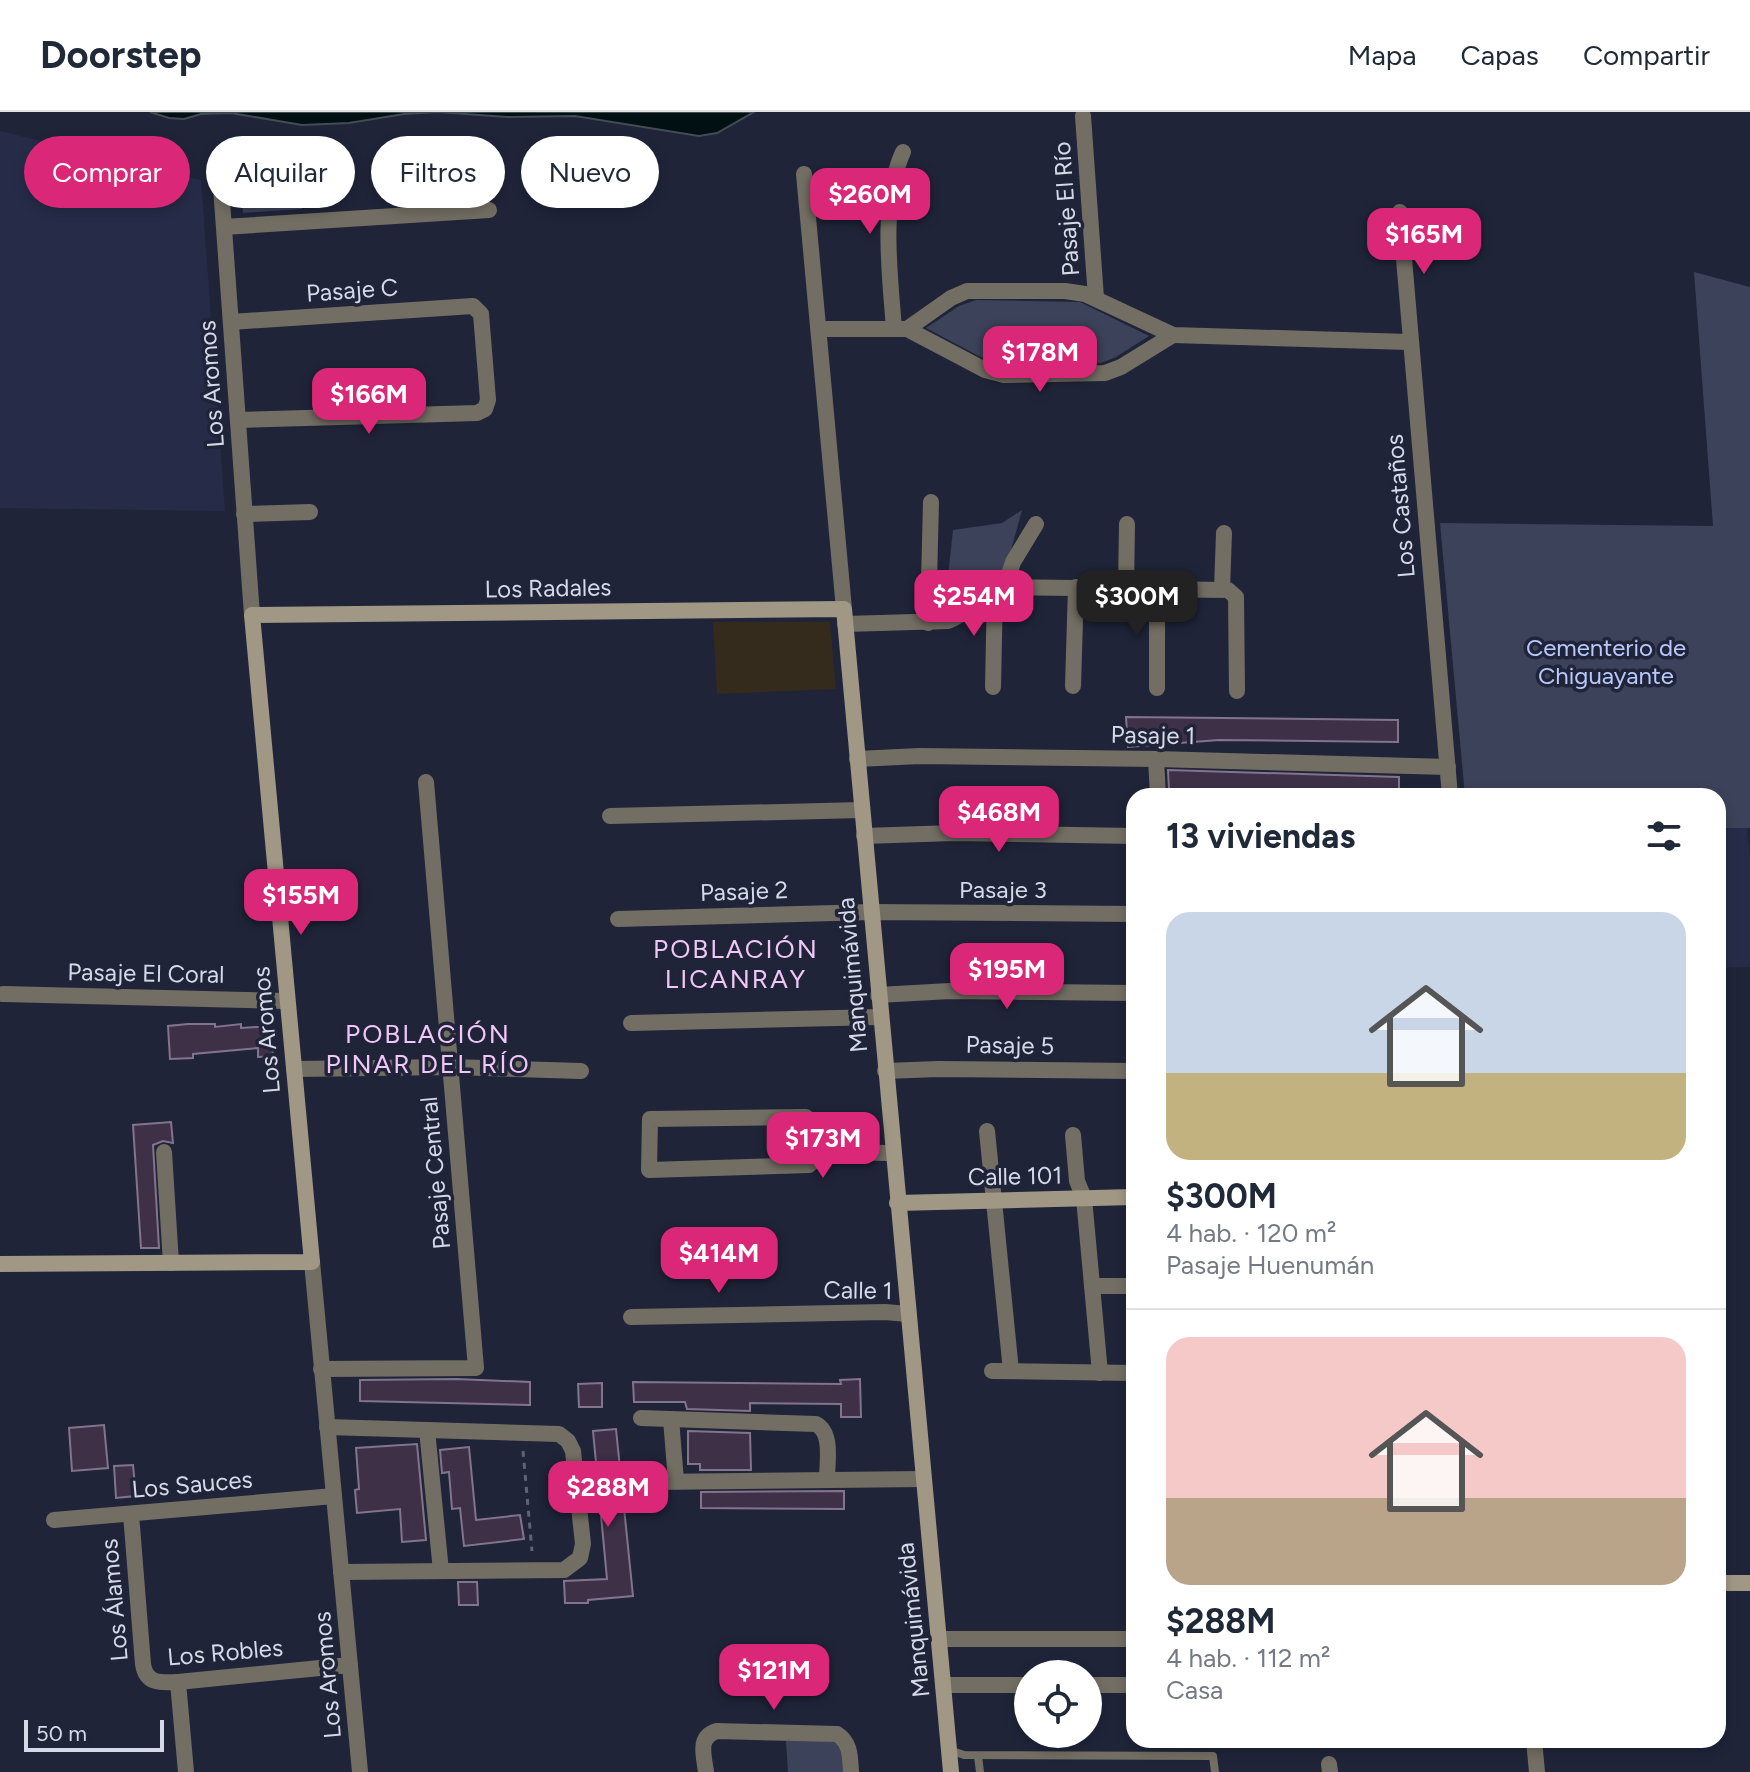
<!DOCTYPE html>
<html lang="es">
<meta charset="utf-8">
<style>
:root{--surface:#fff;--page:#f6f6f7;--text:#1f2937;--muted:#747a83;--line:#e0e1e3;--accent:#db2777}
body{margin:0;font-family:Figtree,sans-serif;background:var(--page);color:var(--text);height:100vh;display:flex;flex-direction:column;font-size:30px;white-space:nowrap}
*{box-sizing:border-box;margin:0}
p{font-size:26px;color:var(--muted)}
.icon{flex:none;width:44px;height:44px;fill:none;stroke:currentColor;stroke-width:2;stroke-linecap:round;stroke-linejoin:round}
.map{position:relative;flex:1;overflow:hidden}
.drawer{position:absolute;left:1126px;top:676px;width:600px;height:960px;display:flex;flex-direction:column;background:var(--surface);border-radius:24px;box-shadow:0 4px 12px #0003}
.drawer>*{flex:none}
.top-card{position:absolute;left:24px;top:24px;width:760px;height:72px;display:flex;gap:16px}
.buttons{position:absolute;left:1014px;top:1548px;display:grid;gap:16px}
.buttons a{display:grid;place-items:center;width:88px;height:88px;border-radius:50%;background:var(--surface);box-shadow:0 4px 12px #0003;font-size:40px}
.scale{position:absolute;left:24px;bottom:20px;width:140px;box-sizing:border-box;padding-left:8px;border:4px solid #d5d9e8;border-top:0;font-size:22px;line-height:28px;white-space:nowrap;color:#d5d9e8;-webkit-text-stroke:6px #1f2439;paint-order:stroke}
.price{position:absolute;translate:-50% -68px;padding:0 18px;border-radius:16px;background:var(--accent);color:#fff;font-size:26px;line-height:52px;filter:drop-shadow(0 2px 4px #0008)}
.price::after{content:'';position:absolute;left:50%;top:48px;width:24px;height:18px;margin-left:-12px;background:inherit;clip-path:polygon(0 0,100% 0,50% 100%)}
.price.selected{background:#222;color:#fff}
ul{padding:0;list-style:none}
li{display:grid;align-content:center;gap:16px;height:424px;padding:0 40px}
li+li{border-top:2px solid var(--line)}
li span{display:grid;place-items:center;height:248px;border-radius:24px;color:#555}
li>.icon{margin-inline-start:auto}
span .icon{width:144px;height:144px;fill:#fffc;stroke-width:1}
li b{font-size:34px}
h2{display:flex;justify-content:space-between;align-items:center;height:96px;padding:0 40px;font-size:34px}
.chip{padding:0 28px;border-radius:36px;background:var(--surface);box-shadow:0 4px 12px #0003;font-size:28px;line-height:72px}
.chip.selected{background:var(--accent);color:#fff}
header{display:flex;align-items:center;gap:48px;box-sizing:border-box;height:112px;padding:0 40px;background:var(--surface);border-bottom:2px solid var(--line)}
header strong{font-size:38px}
nav{display:flex;gap:44px;margin-inline-start:auto;font-size:28px}
.map>svg:first-child{display:block}
.built{fill:#262c48}
.education{fill:#352b1c}
.green{fill:#3c4259}
.water{fill:#011013;stroke:#414c53;stroke-width:2}
.building{fill:#3d3047;stroke:#82748c;stroke-width:2}
.lines{fill:none;stroke-linecap:round;stroke-linejoin:round}
.path{stroke:#5e6376;stroke-width:3;stroke-dasharray:6 6;stroke-linecap:butt}
.lane{stroke:#736e63;stroke-width:8}
.street{stroke:#736e63;stroke-width:16}
.secondary{stroke:#a09785;stroke-width:16}
.labels{text-anchor:middle;dominant-baseline:central;stroke-width:7;stroke-linejoin:round;paint-order:stroke}
.street-label{font-size:24px;fill:#d5d9e8;stroke:#1f2439}
.park-label{font-size:24px;fill:#bac8fc;stroke:#1f2439}
.neighbourhood-label{font-size:26px;letter-spacing:2px;fill:#f2c7f7;stroke:#1f2439}
</style>
<header>
<strong>Doorstep</strong>
<nav><a>Mapa</a><a>Capas</a><a>Compartir</a></nav>
</header>
<div class="map">
<svg width="1750" height="1660" viewBox="0 0 1750 1660">
<rect width="100%" height="100%" fill="#1f2439"/>
<!-- built -->
<g class="built">
<polygon points="0,19 201,68 225,399 0,396"/>
<polygon points="1747,715 1750,747 1750,855 1718,856 1718,716"/>
</g>
<!-- education -->
<polygon class="education" points="713,510 830,510 836,577 717,582"/>
<!-- green -->
<g class="green">
<polygon points="299,66 302,97 243,101 241,71"/>
<polygon points="1694,160 1750,175 1750,716 1718,716 1718,684 1465,684 1440,411 1713,414"/>
<polygon points="976,188 1080,190 1149,224 1116,245 1101,251 992,251 926,216 959,194"/>
<polygon points="1022,398 1005,460 945,492 953,418 1002,411"/>
<polygon points="825,1626 831,1627 842,1635 846,1660 788,1660 786,1629"/>
</g>
<!-- water -->
<polygon class="water" points="150,0 754,0 717,21 699,24 575,4 507,5 438,0 404,2 349,11 302,13 231,1 201,2 184,7 169,6"/>
<!-- building -->
<g class="building">
<polygon points="1126,605 1398,608 1398,630 1219,628 1128,635"/>
<polygon points="1168,658 1399,665 1399,681 1169,678"/>
<polygon points="188,912 215,912 215,915 241,912 241,916 271,914 273,944 258,945 258,936 193,942 193,946 170,947 168,914"/>
<polygon points="171,1010 173,1031 163,1029 153,1033 159,1136 141,1136 133,1013"/>
<polygon points="456,1267 530,1270 530,1293 360,1289 360,1268"/>
<polygon points="860,1267 861,1305 841,1305 841,1292 750,1291 750,1299 687,1297 685,1290 634,1290 633,1270 841,1272 840,1268"/>
<polygon points="602,1271 602,1295 579,1295 578,1272"/>
<polygon points="104,1313 108,1356 72,1359 69,1316"/>
<polygon points="616,1317 633,1484 588,1488 588,1491 565,1491 564,1469 607,1467 593,1319"/>
<polygon points="688,1319 750,1321 751,1358 700,1358 700,1352 688,1352"/>
<polygon points="417,1332 426,1428 402,1430 400,1397 357,1401 355,1378 359,1377 356,1336"/>
<polygon points="469,1335 476,1408 520,1403 524,1427 464,1434 460,1396 452,1397 449,1360 442,1361 440,1338"/>
<polygon points="133,1353 136,1384 116,1386 114,1354"/>
<polygon points="844,1379 844,1397 701,1396 701,1380"/>
<polygon points="458,1470 477,1470 478,1493 459,1493"/>
</g>
<g class="lines">
<!-- path -->
<polyline class="path" points="523,1339 532,1439"/>
<!-- lane -->
<g class="lane">
<polyline points="949,1638 964,1643 1213,1644 1215,1660"/>
<polyline points="978,1644 980,1660"/>
</g>
<!-- street -->
<g class="street">
<polyline points="1083,4 1096,186"/>
<polyline points="804,62 844,497"/>
<polyline points="221,75 252,503"/>
<polyline points="1400,100 1450,684"/>
<polyline points="224,115 489,98"/>
<polyline points="231,210 473,194 481,202 488,288 485,297 477,301 238,308"/>
<polyline points="819,217 907,217 985,258 1004,263 1105,261 1121,255 1173,223"/>
<path d="M 894,217 C 890,162 880,91 903,40"/>
<polyline points="907,217 951,186 967,179 1065,179 1085,182 1173,223 1409,230"/>
<polyline points="244,402 310,400"/>
<polyline points="1005,475 1013,450 1036,412"/>
<polyline points="1126,476 1127,412"/>
<polyline points="1157,477 1157,576"/>
<polyline points="1222,477 1224,421"/>
<polyline points="928,511 931,390"/>
<path d="M 845,512 L 948,509 C 970,501 981,479 1005,475 L 1228,478 L 1236,485 L 1237,579"/>
<polyline points="1073,574 1076,475"/>
<polyline points="993,575 995,477"/>
<polyline points="857,647 920,644 1156,647 1448,655"/>
<polyline points="1156,647 1158,684"/>
<polyline points="610,704 862,698"/>
<polyline points="864,724 953,721 1134,724"/>
<polyline points="618,807 871,800 1134,802"/>
<polyline points="3,882 287,889"/>
<polyline points="878,883 950,879 1134,881"/>
<polyline points="631,911 880,905"/>
<polyline points="294,957 450,955 581,959"/>
<polyline points="885,959 938,957 1134,959"/>
<polygon points="806,1005 814,1014 815,1047 809,1053 649,1058 650,1007"/>
<polyline points="987,1019 1011,1259"/>
<polyline points="1073,1023 1077,1069 1084,1086 1100,1261"/>
<polyline points="164,1040 171,1151"/>
<polyline points="816,1040 892,1041"/>
<polyline points="312,1150 360,1660"/>
<polyline points="1092,1174 1134,1174"/>
<polyline points="631,1205 885,1200 908,1202"/>
<polyline points="321,1257 476,1256 426,670"/>
<polyline points="992,1259 1134,1261"/>
<path d="M 641,1306 L 816,1312 C 833,1321 827,1350 827,1367"/>
<polyline points="671,1307 676,1369"/>
<polyline points="327,1315 559,1322 568,1329 573,1339 583,1432 580,1446 564,1458 341,1460"/>
<polyline points="427,1318 441,1459"/>
<polyline points="652,1370 923,1367"/>
<path d="M 131,1402 L 143,1552 C 146,1572 160,1571 178,1570 L 350,1553"/>
<polyline points="54,1408 334,1384"/>
<polyline points="939,1527 1134,1527"/>
<polyline points="178,1570 186,1660"/>
<polyline points="943,1573 1028,1573"/>
<polyline points="1088,1573 1134,1573"/>
<polyline points="1534,1628 1537,1660"/>
<polyline points="1329,1652 1330,1660"/>
<path d="M 706,1660 C 704,1643 697,1625 717,1619 L 837,1622 C 851,1631 850,1645 851,1660"/>
</g>
<!-- secondary -->
<g class="secondary">
<polyline points="897,1091 1134,1085"/>
<polyline points="0,1152 312,1150 252,503 844,497 951,1660"/>
<polyline points="1718,1471 1750,1471"/>
</g>
</g>
<g class="labels">
<!-- street labels -->
<g class="street-label">
<text transform="translate(1066 97) rotate(-94)">Pasaje El Río</text>
<text transform="translate(352 178) rotate(-4)">Pasaje C</text>
<text transform="translate(211 272) rotate(-94)">Los Aromos</text>
<text transform="translate(1400 394) rotate(-95)">Los Castaños</text>
<text transform="translate(548 476) rotate(-1)">Los Radales</text>
<text transform="translate(1153 623) rotate(1)">Pasaje 1</text>
<text x="1003" y="777">Pasaje 3</text>
<text transform="translate(744 779) rotate(-2)">Pasaje 2</text>
<text transform="translate(146 861) rotate(1)">Pasaje El Coral</text>
<text transform="translate(852 863) rotate(-95)">Manquimávida</text>
<text transform="translate(266 918) rotate(-95)">Los Aromos</text>
<text transform="translate(1010 933) rotate(1)">Pasaje 5</text>
<text transform="translate(435 1061) rotate(-95)">Pasaje Central</text>
<text transform="translate(1015 1064) rotate(-1)">Calle 101</text>
<text transform="translate(858 1178) rotate(1)">Calle 1</text>
<text transform="translate(192 1372) rotate(-5)">Los Sauces</text>
<text transform="translate(114 1488) rotate(-95)">Los Álamos</text>
<text transform="translate(913 1508) rotate(-96)">Manquimávida</text>
<text transform="translate(225 1540) rotate(-5)">Los Robles</text>
<text transform="translate(327 1563) rotate(-95)">Los Aromos</text>
</g>
<!-- park labels -->
<g class="park-label">
<text x="1606" y="535">Cementerio de<tspan x="1606" dy="28">Chiguayante</tspan></text>
</g>
<!-- neighbourhood labels -->
<g class="neighbourhood-label">
<text x="736" y="837">POBLACIÓN<tspan x="736" dy="30">LICANRAY</tspan></text>
<text x="428" y="922">POBLACIÓN<tspan x="428" dy="30">PINAR DEL RÍO</tspan></text>
</g>
</g>
</svg>
<div class="buttons">
<a><svg class="icon" aria-label="locate" viewBox="0 0 24 24"><circle cx="12" cy="12" r="6"/><path d="M12 2v4M12 18v4M2 12h4M18 12h4"/></svg></a>
</div>
<div class="scale">50 m</div>
<b class="price" style="left:870px;top:124px">$260M</b>
<b class="price" style="left:1424px;top:164px">$165M</b>
<b class="price" style="left:1040px;top:282px">$178M</b>
<b class="price" style="left:369px;top:324px">$166M</b>
<b class="price" style="left:974px;top:526px">$254M</b>
<b class="price selected" style="left:1137px;top:526px">$300M</b>
<b class="price" style="left:999px;top:742px">$468M</b>
<b class="price" style="left:301px;top:825px">$155M</b>
<b class="price" style="left:1007px;top:899px">$195M</b>
<b class="price" style="left:823px;top:1068px">$173M</b>
<b class="price" style="left:719px;top:1183px">$414M</b>
<b class="price" style="left:608px;top:1417px">$288M</b>
<b class="price" style="left:774px;top:1600px">$121M</b>
<div class="top-card">
<a class="chip selected">Comprar</a>
<a class="chip">Alquilar</a>
<a class="chip">Filtros</a>
<a class="chip">Nuevo</a>
</div>
<section class="drawer">
<h2>13 viviendas<svg class="icon" aria-label="filters" viewBox="0 0 24 24"><path d="M4 7h16M4 17h16"/><circle cx="9" cy="7" r="2"/><circle cx="15" cy="17" r="2"/></svg></h2>
<ul>
<li><span style="background:linear-gradient(#c9d6e8 65%,#c2b280 0)"><svg class="icon" aria-label="home" viewBox="0 0 24 24"><path d="M3 11l9-7 9 7M6 9v11h12V9"/></svg></span><div><b>$300M</b><p>4 hab. · 120 m²</p><p>Pasaje Huenumán</p></div></li>
<li><span style="background:linear-gradient(#f6c9c9 65%,#b9a48a 0)"><svg class="icon" aria-label="home" viewBox="0 0 24 24"><path d="M3 11l9-7 9 7M6 9v11h12V9"/></svg></span><div><b>$288M</b><p>4 hab. · 112 m²</p><p>Casa</p></div></li>
</ul>
</section>
</div>
